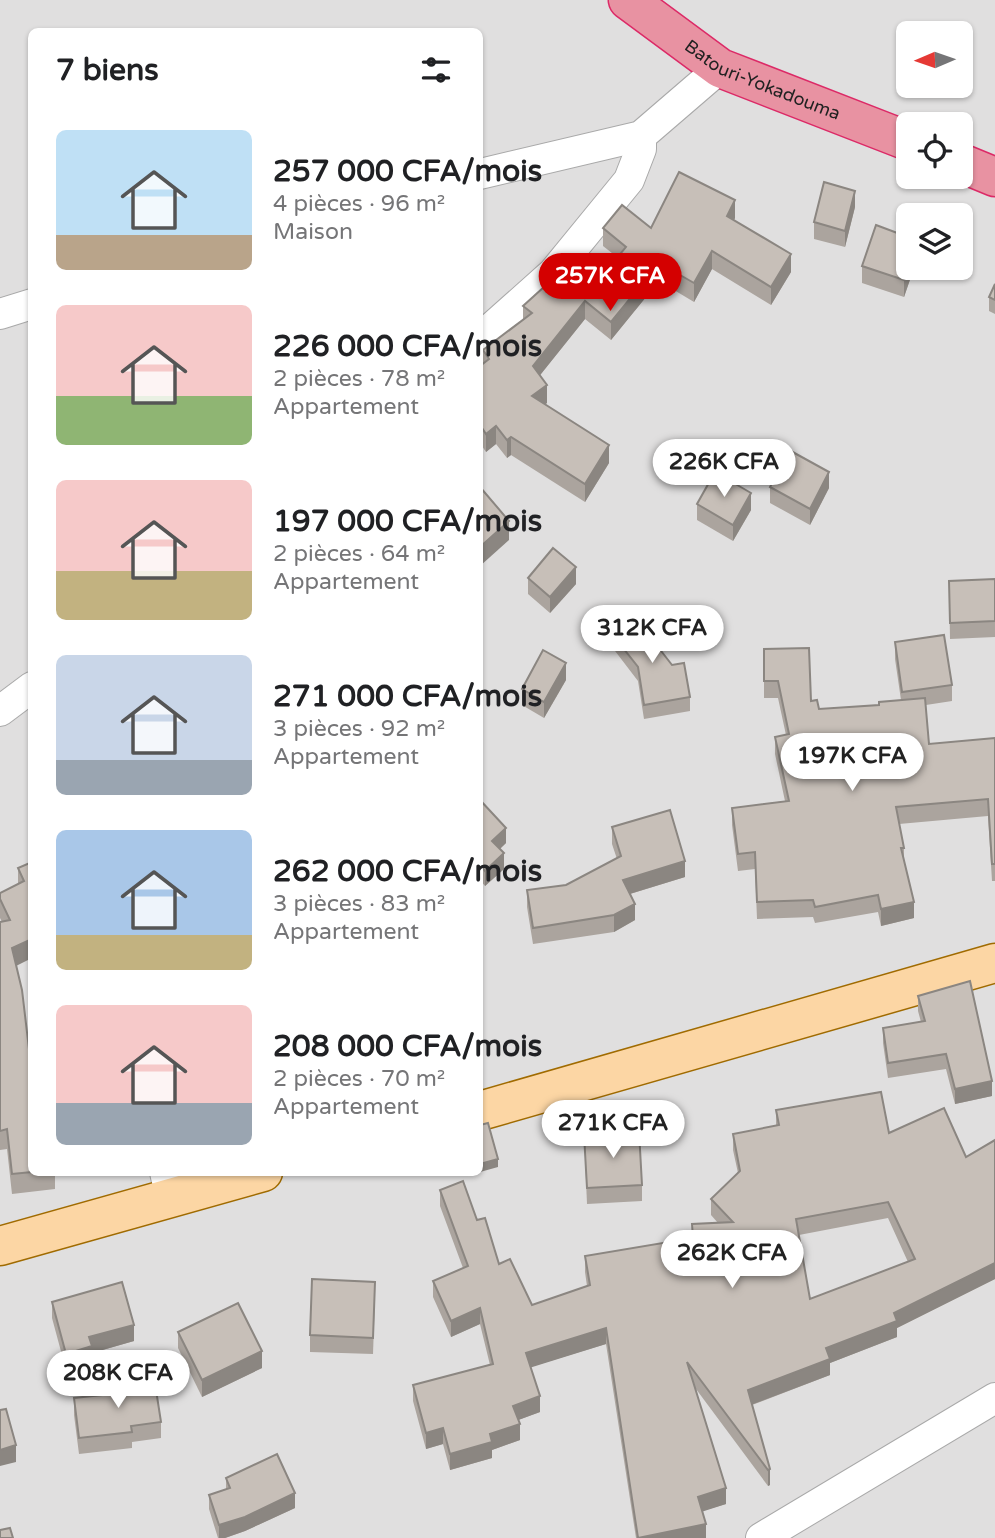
<!DOCTYPE html>
<html lang="fr">
<meta charset="utf-8">
<style>
:root{--surface:#fff;--page:#f2f2f2;--text:#202124;--muted:#757577;--accent:#d40000}
body{margin:0;font-family:"Varela Round",sans-serif;background:var(--page);color:var(--text);height:100vh;display:flex;flex-direction:column;font-size:26px;white-space:nowrap}
*{box-sizing:border-box;margin:0}
p{font-size:23px;color:var(--muted)}
.icon{flex:none;width:38px;height:38px;fill:none;stroke:currentColor;stroke-width:2;stroke-linecap:round;stroke-linejoin:round}
.map{position:relative;flex:1;overflow:hidden}
.details{position:absolute;left:28px;top:28px;width:455px;height:1148px;display:flex;flex-direction:column;background:var(--surface);border-radius:10px;box-shadow:0 2px 5px #0004}
.details>*{flex:none}
.needle{width:46px;rotate:268deg}
.fabs{position:absolute;left:896px;top:21px;display:grid;gap:14px}
.fabs a{display:grid;place-items:center;width:77px;height:77px;border-radius:10px;background:var(--surface);box-shadow:0 2px 5px #0004;font-size:35px}
.price{position:absolute;translate:-50% -60px;padding:0 16px;border-radius:24px;background:#fff;color:#222;font-size:23px;line-height:46px;filter:drop-shadow(0 2px 4px #0008)}
.price::after{content:'';position:absolute;left:50%;top:42px;width:21px;height:16px;margin-left:-10px;background:inherit;clip-path:polygon(0 0,100% 0,50% 100%)}
.price.selected{background:var(--accent);color:#fff}
ul{padding:0;list-style:none}
li{display:flex;align-items:center;gap:21px;height:175px;padding:0 28px}
li span{display:grid;place-items:center;flex:none;width:196px;height:140px;border-radius:10px;color:#555}
li>.icon{margin-inline-start:auto}
span .icon{width:84px;height:84px;fill:#fffc;stroke-width:1}
li b{font-size:30px}
h2{display:flex;justify-content:space-between;align-items:center;height:84px;padding:0 28px;font-size:30px}
.map>svg:first-child{display:block}
.residential{fill:#e0dfdf;fill-rule:evenodd}
.lines{fill:none;stroke-linecap:round;stroke-linejoin:round}
.street-casing{stroke:#a9a9a9;stroke-width:32}
.primary-casing{stroke:#a06b00;stroke-width:41}
.highway-casing{stroke:#dc2a67;stroke-width:41}
.street{stroke:#fff;stroke-width:30}
.primary{stroke:#fcd6a4;stroke-width:38}
.highway{stroke:#e892a2;stroke-width:38}
.wall{fill:#aba49e;fill-rule:evenodd}
.shaded-wall{fill:#8b8681}
.building{fill:#c7bfb8;stroke:#8b8681;stroke-width:2;fill-rule:evenodd}
.labels{text-anchor:middle;dominant-baseline:central;stroke-width:5;stroke-linejoin:round;paint-order:stroke}
.street-label{font-size:18px;fill:#222;stroke:#fff}
</style>
<div class="map">
<svg width="995" height="1538" viewBox="0 0 995 1538">
<rect width="100%" height="100%" fill="#f2efe9"/>
<!-- residential -->
<path class="residential" d="M 0,0 L 995,0 L 995,1538 L 0,1538 ZM 32,32 L 480,32 L 480,1172 L 32,1172 ZM 908,33 L 961,33 L 961,86 L 908,86 ZM 908,124 L 961,124 L 961,177 L 908,177 ZM 908,215 L 961,215 L 961,268 L 908,268 Z"/>
<g class="lines">
<defs>
<g id="street">
<polyline points="480,174 641,136 720,68"/>
<polyline points="0,314 32,304"/>
<polyline points="480,338 553,273 629,180 641,149 641,136"/>
<polyline points="0,711 32,687"/>
<polyline points="165,1172 171,1199"/>
<polyline points="761,1538 995,1398"/>
</g>
<g id="primary">
<polyline points="480,1111 995,963"/>
<polyline points="0,1246 263,1172"/>
</g>
<g id="highway">
<path id="s1" d="M 628,0 L 720,68 L 908,141"/>
<polyline points="961,163 995,177"/>
</g>
</defs>
<!-- street casing -->
<use href="#street" class="street-casing"/>
<!-- primary casing -->
<use href="#primary" class="primary-casing"/>
<!-- highway casing -->
<use href="#highway" class="highway-casing"/>
<!-- street -->
<use href="#street" class="street"/>
<!-- primary -->
<use href="#primary" class="primary"/>
<!-- highway -->
<use href="#highway" class="highway"/>
</g>
<!-- wall -->
<g class="wall">
<polygon points="855,207 845,247 814,239 814,222"/>
<polygon points="735,218 734,220 791,272 771,305 712,269 694,302 659,281 611,340 585,319 540,375 547,403 545,404 609,463 585,502 511,455 507,458 496,444 486,452 480,443 480,366 483,364 483,350 523,320 523,306 592,288 617,257 603,246 603,228 651,228"/>
<polygon points="862,266 914,268 904,297 862,283"/>
<polygon points="995,284 995,314 989,311 989,297"/>
<polygon points="770,487 829,488 810,525 770,503"/>
<polygon points="697,504 751,510 733,541 697,520"/>
<polygon points="528,578 576,584 550,613 528,594"/>
<polygon points="995,579 995,637 950,639 949,581"/>
<polygon points="612,634 690,697 690,711 644,719 638,681 612,647"/>
<polygon points="895,642 952,685 952,701 926,705 929,744 995,738 995,881 992,881 988,816 899,824 904,848 904,861 914,918 881,926 878,912 815,923 813,917 757,919 755,869 738,871 732,825 732,808 785,801 775,754 775,737 786,735 778,698 764,698 764,649 811,701 819,709 879,705 901,700 895,659"/>
<polygon points="566,680 544,718 522,705 522,689"/>
<polygon points="480,800 506,843 500,849 504,869 485,886 480,880"/>
<polygon points="612,827 685,877 630,894 635,920 614,932 533,944 527,907 527,890 566,885 617,859 612,844"/>
<polygon points="32,862 16,965 32,1172 55,1172 55,1189 12,1194 7,1149 0,1150 0,922 2,922 0,918 0,893 18,884 18,868"/>
<polygon points="918,996 992,1096 955,1104 946,1069 888,1078 883,1043 883,1028 921,1022 918,1011"/>
<path d="M 776,1110 L 889,1133 L 966,1157 L 995,1140 L 995,1279 L 897,1328 L 897,1337 L 830,1363 L 830,1375 L 752,1405 L 770,1469 L 770,1485 L 768,1486 L 696,1389 L 726,1504 L 702,1511 L 706,1538 L 636,1538 L 606,1344 L 530,1367 L 540,1412 L 518,1420 L 520,1440 L 492,1450 L 492,1458 L 450,1470 L 443,1444 L 426,1449 L 413,1401 L 413,1385 L 490,1365 L 480,1324 L 451,1337 L 433,1297 L 433,1281 L 463,1268 L 440,1206 L 440,1190 L 477,1220 L 499,1264 L 532,1305 L 587,1286 L 585,1272 L 585,1256 L 692,1238 L 692,1224 L 718,1223 L 711,1215 L 711,1199 L 738,1173 L 733,1150 L 733,1134 L 776,1126 ZM 888,1218 L 908,1262 L 810,1299 L 799,1235 Z"/>
<polygon points="584,1134 642,1185 642,1201 587,1204"/>
<polygon points="375,1298 373,1354 310,1352 310,1335"/>
<polygon points="52,1302 134,1341 92,1353 92,1363 66,1370 52,1318"/>
<polygon points="178,1332 262,1368 202,1397 178,1348"/>
<polygon points="128,1381 161,1422 161,1438 132,1442 132,1448 79,1454 74,1415 74,1398 128,1392"/>
<polygon points="226,1478 295,1508 245,1531 225,1538 218,1538 209,1509 209,1495 226,1489"/>
</g>
<!-- shaded-wall -->
<g class="shaded-wall">
<polygon points="855,191 855,207 845,247 845,231"/>
<polygon points="735,200 735,218 727,234 727,216"/>
<polygon points="712,251 712,269 694,302 694,283"/>
<polygon points="791,254 791,272 771,305 771,287"/>
<polygon points="659,263 659,281 611,340 611,322"/>
<polygon points="908,268 914,268 904,297 904,280"/>
<polygon points="585,301 585,319 533,384 533,366"/>
<polygon points="547,385 547,403 532,414 532,396"/>
<polygon points="496,426 496,444 486,452 486,434"/>
<polygon points="511,437 511,455 507,458 507,440"/>
<polygon points="609,445 609,463 585,502 585,484"/>
<polygon points="829,472 829,488 810,525 810,509"/>
<polygon points="751,493 751,510 733,541 733,525"/>
<polygon points="509,521 509,540 480,566 480,547"/>
<polygon points="576,567 576,584 550,613 550,597"/>
<polygon points="566,663 566,680 544,718 544,702"/>
<polygon points="506,828 506,843 492,856 492,841"/>
<polygon points="504,853 504,869 485,886 485,871"/>
<polygon points="685,861 685,877 623,896 623,880"/>
<polygon points="914,902 914,918 881,926 881,909"/>
<polygon points="635,904 635,920 614,932 614,915"/>
<polygon points="32,939 32,958 12,968 12,948"/>
<polygon points="480,993 482,993 482,1016 480,1017"/>
<polygon points="992,1081 992,1096 955,1104 955,1089"/>
<polygon points="498,1159 498,1167 473,1174 473,1172 480,1172 480,1164"/>
<polygon points="995,1263 995,1279 897,1328 897,1337 830,1363 830,1375 748,1406 748,1390 826,1348"/>
<polygon points="480,1308 480,1324 451,1337 451,1321"/>
<polygon points="134,1325 134,1341 92,1353 92,1363 66,1370 66,1354 89,1337"/>
<polygon points="606,1328 606,1344 526,1369 526,1353"/>
<polygon points="262,1351 262,1368 202,1397 202,1380"/>
<polygon points="540,1396 540,1412 513,1422 513,1406"/>
<polygon points="520,1424 520,1440 492,1450 492,1458 450,1470 450,1454 490,1434"/>
<polygon points="443,1428 443,1444 426,1449 426,1433"/>
<polygon points="16,1445 16,1462 0,1466 0,1450"/>
<polygon points="770,1469 770,1485 768,1486 768,1470"/>
<polygon points="726,1488 726,1504 698,1513 698,1497"/>
<polygon points="295,1493 295,1508 245,1531 225,1538 219,1538 219,1525"/>
<polygon points="706,1524 706,1538 639,1538"/>
</g>
<!-- building -->
<g class="building">
<polygon points="679,172 735,200 727,216 791,254 771,287 712,251 694,283 659,263 611,322 585,301 533,366 547,385 532,396 609,445 585,484 511,437 507,440 496,426 486,434 480,425 480,366 489,359 483,350 532,313 523,306 566,267 592,288 626,247 603,228 622,205 651,228"/>
<polygon points="824,182 855,191 845,231 814,222"/>
<polygon points="876,225 908,237 908,268 904,280 862,266"/>
<polygon points="995,284 995,300 989,297"/>
<polygon points="789,450 829,472 810,509 770,487"/>
<polygon points="715,472 751,493 733,525 697,504"/>
<polygon points="480,487 509,521 480,547"/>
<polygon points="553,548 576,567 550,597 528,578"/>
<polygon points="995,579 995,621 950,623 949,581"/>
<polygon points="634,616 672,665 684,663 690,697 644,705 638,667 612,634"/>
<polygon points="944,635 952,685 902,692 895,642"/>
<polygon points="809,648 811,701 817,700 819,709 879,705 879,702 925,698 929,744 995,738 995,864 992,864 988,799 896,807 904,848 901,848 914,902 881,909 878,895 815,907 813,900 757,902 755,852 738,854 732,808 789,801 775,737 789,734 778,681 764,681 764,649"/>
<polygon points="543,650 566,663 544,702 522,689"/>
<polygon points="480,800 506,828 492,841 504,853 485,871 480,865"/>
<polygon points="670,810 685,861 623,880 635,904 614,915 533,928 527,890 566,885 621,856 612,827"/>
<polygon points="32,862 32,939 12,948 22,990 29,1049 32,1049 32,1172 12,1174 7,1129 0,1131 0,922 10,920 0,899 0,893 24,881 18,868"/>
<polygon points="970,981 992,1081 955,1089 946,1054 888,1063 883,1028 925,1021 918,996"/>
<path d="M 881,1092 L 889,1133 L 944,1108 L 966,1157 L 995,1140 L 995,1263 L 894,1313 L 897,1321 L 826,1348 L 830,1359 L 748,1390 L 770,1469 L 768,1470 L 687,1362 L 726,1488 L 698,1497 L 706,1524 L 638,1538 L 606,1328 L 526,1353 L 540,1396 L 513,1406 L 520,1424 L 490,1434 L 492,1442 L 450,1454 L 443,1428 L 426,1433 L 413,1385 L 493,1364 L 480,1308 L 451,1321 L 433,1281 L 468,1266 L 440,1190 L 463,1181 L 477,1220 L 485,1218 L 499,1264 L 510,1259 L 532,1305 L 590,1285 L 585,1256 L 693,1238 L 692,1224 L 733,1222 L 711,1199 L 740,1171 L 733,1134 L 779,1125 L 776,1110 ZM 888,1202 L 915,1259 L 810,1299 L 796,1219 Z"/>
<polygon points="488,1123 498,1159 480,1164 480,1125"/>
<polygon points="639,1131 642,1185 587,1188 584,1134"/>
<polygon points="312,1279 375,1282 373,1338 310,1335"/>
<polygon points="122,1282 134,1325 89,1337 92,1346 66,1354 52,1302"/>
<polygon points="238,1303 262,1351 202,1380 178,1332"/>
<polygon points="154,1377 161,1422 131,1426 132,1432 79,1438 74,1398 130,1392 128,1381"/>
<polygon points="6,1409 16,1445 0,1450 0,1410"/>
<polygon points="277,1454 295,1493 245,1517 219,1525 209,1495 230,1488 226,1478"/>
<polygon points="10,1528 13,1538 0,1538 0,1530"/>
</g>
<g class="labels">
<!-- street labels -->
<g class="street-label">
<text stroke="none"><textPath href="#s1" startOffset="158">Batouri-Yokadouma</textPath></text>
</g>
</g>
</svg>
<div class="fabs">
<a><svg class="needle" viewBox="-14 -14 28 28"><path d="M0-13l5 13h-10z" fill="#e53935"/><path d="M0 13l5-13h-10z" fill="#757577"/></svg></a>
<a><svg class="icon" aria-label="locate" viewBox="0 0 24 24"><circle cx="12" cy="12" r="6"/><path d="M12 2v4M12 18v4M2 12h4M18 12h4"/></svg></a>
<a><svg class="icon" aria-label="layers" viewBox="0 0 24 24"><path d="M12 4l9 5-9 5-9-5zM3 14l9 5 9-5"/></svg></a>
</div>
<b class="price selected" style="left:610px;top:313px">257K CFA</b>
<b class="price" style="left:724px;top:499px">226K CFA</b>
<b class="price" style="left:652px;top:665px">312K CFA</b>
<b class="price" style="left:852px;top:793px">197K CFA</b>
<b class="price" style="left:613px;top:1160px">271K CFA</b>
<b class="price" style="left:732px;top:1290px">262K CFA</b>
<b class="price" style="left:118px;top:1410px">208K CFA</b>
<section class="details">
<h2>7 biens<svg class="icon" aria-label="filters" viewBox="0 0 24 24"><path d="M4 7h16M4 17h16"/><circle cx="9" cy="7" r="2"/><circle cx="15" cy="17" r="2"/></svg></h2>
<ul>
<li><span style="background:linear-gradient(#bfe0f5 75%,#b9a48a 0)"><svg class="icon" aria-label="home" viewBox="0 0 24 24"><path d="M3 11l9-7 9 7M6 9v11h12V9"/></svg></span><div><b>257 000 CFA/mois</b><p>4 pièces · 96 m²</p><p>Maison</p></div></li>
<li><span style="background:linear-gradient(#f6c9c9 65%,#8fb573 0)"><svg class="icon" aria-label="home" viewBox="0 0 24 24"><path d="M3 11l9-7 9 7M6 9v11h12V9"/></svg></span><div><b>226 000 CFA/mois</b><p>2 pièces · 78 m²</p><p>Appartement</p></div></li>
<li><span style="background:linear-gradient(#f6c9c9 65%,#c2b280 0)"><svg class="icon" aria-label="home" viewBox="0 0 24 24"><path d="M3 11l9-7 9 7M6 9v11h12V9"/></svg></span><div><b>197 000 CFA/mois</b><p>2 pièces · 64 m²</p><p>Appartement</p></div></li>
<li><span style="background:linear-gradient(#c9d6e8 75%,#9aa5b1 0)"><svg class="icon" aria-label="home" viewBox="0 0 24 24"><path d="M3 11l9-7 9 7M6 9v11h12V9"/></svg></span><div><b>271 000 CFA/mois</b><p>3 pièces · 92 m²</p><p>Appartement</p></div></li>
<li><span style="background:linear-gradient(#a9c7e8 75%,#c2b280 0)"><svg class="icon" aria-label="home" viewBox="0 0 24 24"><path d="M3 11l9-7 9 7M6 9v11h12V9"/></svg></span><div><b>262 000 CFA/mois</b><p>3 pièces · 83 m²</p><p>Appartement</p></div></li>
<li><span style="background:linear-gradient(#f6c9c9 70%,#9aa5b1 0)"><svg class="icon" aria-label="home" viewBox="0 0 24 24"><path d="M3 11l9-7 9 7M6 9v11h12V9"/></svg></span><div><b>208 000 CFA/mois</b><p>2 pièces · 70 m²</p><p>Appartement</p></div></li>
</ul>
</section>
</div>
